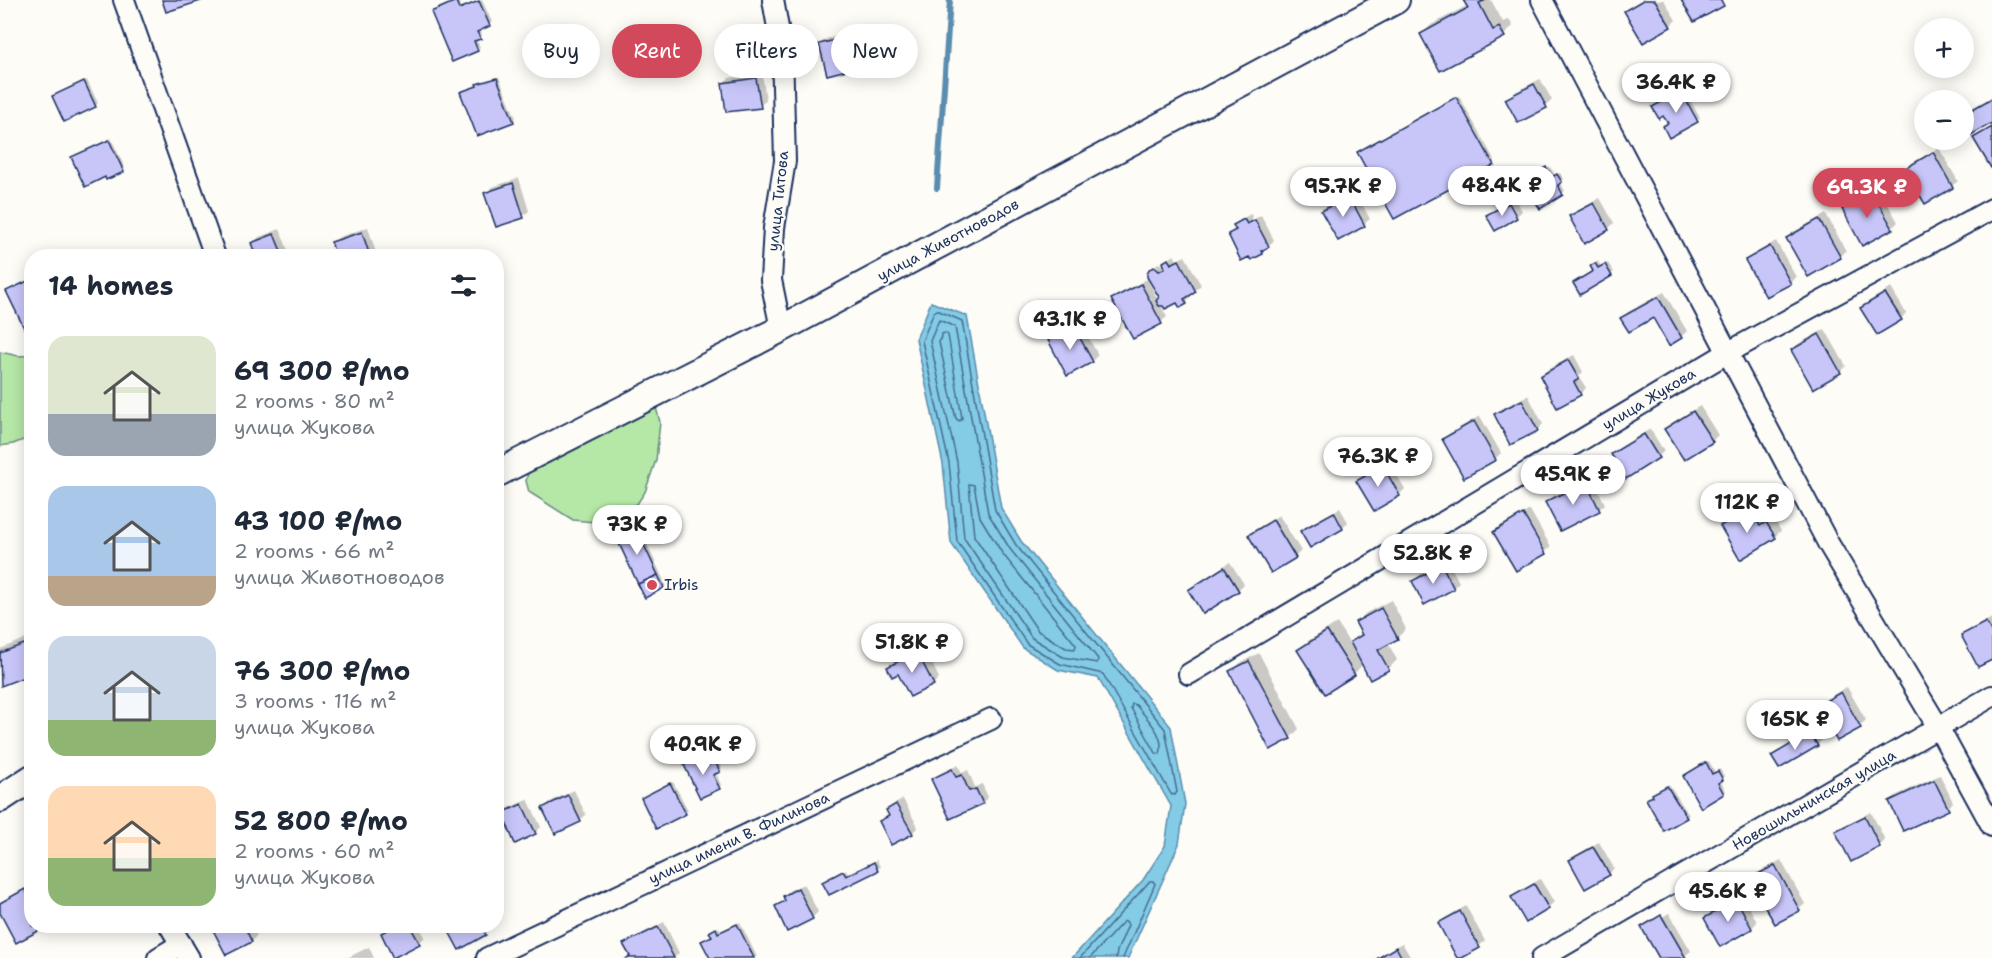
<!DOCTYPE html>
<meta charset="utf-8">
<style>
:root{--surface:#fff;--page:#f6f6f7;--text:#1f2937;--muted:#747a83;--accent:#d1495b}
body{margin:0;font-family:"Shantell Sans",sans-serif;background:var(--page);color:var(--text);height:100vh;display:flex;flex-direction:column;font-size:22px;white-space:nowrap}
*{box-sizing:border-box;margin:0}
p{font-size:20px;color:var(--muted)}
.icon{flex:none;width:33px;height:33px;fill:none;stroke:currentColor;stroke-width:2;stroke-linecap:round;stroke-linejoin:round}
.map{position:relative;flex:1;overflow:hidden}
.drawer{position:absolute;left:24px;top:249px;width:480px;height:684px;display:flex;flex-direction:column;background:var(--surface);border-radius:24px;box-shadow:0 3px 15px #0003}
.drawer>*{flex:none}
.hud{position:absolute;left:522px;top:24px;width:570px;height:54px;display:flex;gap:12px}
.tools{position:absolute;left:1914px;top:18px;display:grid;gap:12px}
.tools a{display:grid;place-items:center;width:60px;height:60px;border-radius:50%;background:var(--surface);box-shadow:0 3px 15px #0003;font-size:30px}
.price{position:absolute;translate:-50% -51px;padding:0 14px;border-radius:21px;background:#fff;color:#222;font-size:20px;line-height:39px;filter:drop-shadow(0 2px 3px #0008)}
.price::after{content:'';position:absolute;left:50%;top:36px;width:18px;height:14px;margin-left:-9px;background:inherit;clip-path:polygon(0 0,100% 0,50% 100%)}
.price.selected{background:var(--accent);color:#fff}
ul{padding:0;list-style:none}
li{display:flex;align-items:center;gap:18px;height:150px;padding:0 24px}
li span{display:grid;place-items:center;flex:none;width:168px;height:120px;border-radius:18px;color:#555}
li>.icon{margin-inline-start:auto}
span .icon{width:72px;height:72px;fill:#fffc;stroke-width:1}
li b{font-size:26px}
h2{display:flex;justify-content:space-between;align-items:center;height:72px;padding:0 24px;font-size:26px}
.chip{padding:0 21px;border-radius:27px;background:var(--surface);box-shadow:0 3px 15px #0003;font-size:21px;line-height:54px}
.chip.selected{background:var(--accent);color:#fff}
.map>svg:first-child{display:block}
.green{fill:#b5e7a7;stroke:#688b82;stroke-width:1.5}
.water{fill:#84cbe5;stroke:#5a8daf;stroke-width:1.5}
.shadow{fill:#0003}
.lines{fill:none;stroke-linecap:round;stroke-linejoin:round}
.shore{stroke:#456d94;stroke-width:1.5}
.stream{stroke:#5a8daf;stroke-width:6}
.building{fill:#c8c6f9;stroke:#1b2f5e;stroke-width:1.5}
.minor-casing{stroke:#1b2f5e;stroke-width:24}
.major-casing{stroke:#1b2f5e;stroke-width:30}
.minor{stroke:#fdfcf7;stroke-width:20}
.major{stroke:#fdfcf7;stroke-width:26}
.poi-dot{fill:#d1495b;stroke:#fdfcf7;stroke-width:2}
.labels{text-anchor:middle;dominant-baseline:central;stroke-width:4.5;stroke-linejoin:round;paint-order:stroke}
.street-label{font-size:15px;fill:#1b2f5e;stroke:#fdfcf7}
.poi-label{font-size:15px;fill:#1b2f5e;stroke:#fdfcf7;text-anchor:start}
</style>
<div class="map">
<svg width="1992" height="958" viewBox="0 0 1992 958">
<rect width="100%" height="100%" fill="#fdfcf7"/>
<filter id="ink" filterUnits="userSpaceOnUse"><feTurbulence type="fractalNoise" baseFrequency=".0167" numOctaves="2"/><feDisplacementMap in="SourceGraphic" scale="12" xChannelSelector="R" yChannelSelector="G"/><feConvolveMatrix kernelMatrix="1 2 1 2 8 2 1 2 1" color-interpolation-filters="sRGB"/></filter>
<g filter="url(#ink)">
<!-- green -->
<g class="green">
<polygon points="0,352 19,356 32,355 31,437 13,444 0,446"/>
<polygon points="655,404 660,422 656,460 645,492 637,504 595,522 573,520 529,492 526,481 529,469"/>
</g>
<!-- water -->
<polygon class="water" points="931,302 967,316 1001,508 1021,541 1171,727 1185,804 1179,844 1128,958 1072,958 1143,880 1165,846 1171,806 1098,678 1058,670 1023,648 951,543 943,464 916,339"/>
<!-- shadow -->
<g class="shadow">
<polygon points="458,0 462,8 482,0 492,22 480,29 482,35 476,39 480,47 477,50 433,12"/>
<polygon points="1465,0 1491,0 1503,22 1509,19 1513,26 1504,35 1422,34 1431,25 1468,5"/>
<polygon points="1641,0 1664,0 1676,20 1670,26 1626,11"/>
<polygon points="561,29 569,52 567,54 538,39"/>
<polygon points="848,33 856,61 850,67 820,44 826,39"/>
<polygon points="762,73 766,100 760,106 723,83 729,78"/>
<polygon points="499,77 516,118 513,120 462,93 487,80 488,81"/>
<polygon points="1540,79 1552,100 1546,106 1507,99 1513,93"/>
<polygon points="87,80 98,103 95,106 56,94"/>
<polygon points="1684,89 1700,118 1670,136 1669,123 1656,105"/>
<polygon points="1459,96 1495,161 1493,163 1361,150"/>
<polygon points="1992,97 1992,122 1972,133 1964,118 1964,114 1968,110"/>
<polygon points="111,138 125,168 123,171 75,155"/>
<polygon points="1939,148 1958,181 1952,186 1925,202 1906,169 1912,163"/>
<polygon points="1549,166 1555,176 1560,173 1564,179 1560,182 1565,191 1541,207 1528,179"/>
<polygon points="519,178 529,211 523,216 486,193 492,187"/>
<polygon points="1878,187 1898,222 1892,228 1844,209 1849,203"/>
<polygon points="1355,191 1370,219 1364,224 1338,239 1323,211 1329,205"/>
<polygon points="1515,198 1522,211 1516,217 1488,216 1494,210"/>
<polygon points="1600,198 1614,223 1608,229 1571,217 1577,211"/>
<polygon points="1251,214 1253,220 1261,215 1274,240 1262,253 1230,234 1241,219"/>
<polygon points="1826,214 1846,251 1840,257 1788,238 1793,232"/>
<polygon points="368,227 377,256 337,256 333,242 339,237"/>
<polygon points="280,229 290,256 258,256 253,243 259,237"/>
<polygon points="1776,241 1796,277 1790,282 1767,295 1747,260 1753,255"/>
<polygon points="1174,255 1177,260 1185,256 1201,285 1190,294 1191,297 1186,303 1178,301 1160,304 1167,317 1161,322 1134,337 1113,300 1119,294 1147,279 1158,300 1160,298 1152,269 1158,263 1166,266 1164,263"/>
<polygon points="1598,261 1601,267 1608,263 1614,272 1581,293 1594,271 1592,266"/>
<polygon points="1891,288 1906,313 1901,319 1862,308 1868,302"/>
<polygon points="1664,292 1687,331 1681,337 1654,316 1622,318 1628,312"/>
<polygon points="1080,322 1098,355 1092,361 1050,341 1056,335"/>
<polygon points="1825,329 1846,366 1840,372 1793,350 1798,344"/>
<polygon points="1574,355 1583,372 1579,376 1586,388 1580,394 1541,376 1547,370"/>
<polygon points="1528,395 1543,424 1537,430 1510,443 1496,415 1501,409"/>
<polygon points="1700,406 1718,435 1712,441 1666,429 1672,423"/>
<polygon points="1480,416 1501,453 1495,459 1444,439 1450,433"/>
<polygon points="1650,429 1664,451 1658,457 1613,454 1618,449"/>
<polygon points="1389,461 1405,489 1399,495 1375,509 1358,481 1364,476"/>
<polygon points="1592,477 1605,504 1599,509 1560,529 1547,503 1553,497"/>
<polygon points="1755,504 1766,521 1773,517 1781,531 1775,536 1741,558 1721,527 1727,521"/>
<polygon points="1340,508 1348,522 1343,528 1302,531 1308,525"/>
<polygon points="1530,510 1551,547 1545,552 1516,569 1495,532 1500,526"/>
<polygon points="1279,515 1301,551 1295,557 1250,535 1256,529"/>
<polygon points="639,527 666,585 664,587 621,535"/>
<polygon points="1448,561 1459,582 1453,588 1414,581 1420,575"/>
<polygon points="1230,562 1244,584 1238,590 1190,590 1196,584"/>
<polygon points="1391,600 1406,629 1397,638 1388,643 1397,660 1388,669 1363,664 1354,674 1299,650 1308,641 1337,623 1350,644 1363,632 1357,622 1366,613"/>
<polygon points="496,615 501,626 496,630"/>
<polygon points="1992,618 1992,658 1963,636 1969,630"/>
<polygon points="32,636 32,673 2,684 0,678 0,649"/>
<polygon points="924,647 939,678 933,684 888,667 894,662"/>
<polygon points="1259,653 1299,729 1290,738 1231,672 1240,663"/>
<polygon points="1847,687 1866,720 1860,726 1818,706 1824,700"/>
<polygon points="1816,728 1823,739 1817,745 1773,757 1779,751"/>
<polygon points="707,754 711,763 718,760 722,768 716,773 721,785 719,787 686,765"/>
<polygon points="1709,761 1715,772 1720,769 1724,776 1720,780 1726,791 1723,793 1687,774"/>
<polygon points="958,765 962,773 968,770 975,787 982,784 988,797 982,803 933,780 939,774"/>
<polygon points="1940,775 1953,802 1948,808 1891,801 1897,795"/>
<polygon points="673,782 688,810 685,813 643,798"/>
<polygon points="1669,784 1689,815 1686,817 1648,800 1656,792"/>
<polygon points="574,790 586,815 580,820 544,808 550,802"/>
<polygon points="528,799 541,827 535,833 503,813 509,808"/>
<polygon points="903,799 918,827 912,833 880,822 890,814 887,810"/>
<polygon points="1871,812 1885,840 1879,846 1837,831 1843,826"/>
<polygon points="1599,842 1614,868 1609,874 1570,861 1576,855"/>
<polygon points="877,860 880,867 878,869 830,893 826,880 846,870 848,874"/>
<polygon points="1781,860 1805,904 1799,909 1751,879 1757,873"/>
<polygon points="1540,879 1554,902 1548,908 1513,897 1519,892"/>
<polygon points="804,884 818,912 812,918 776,907 786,899 784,896 790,890"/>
<polygon points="31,885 32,926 45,926 17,941 0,910 0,903"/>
<polygon points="1743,895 1757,922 1752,928 1720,945 1706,918 1712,912"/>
<polygon points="1466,906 1485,941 1479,946 1459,958 1440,924 1445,918"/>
<polygon points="1668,911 1691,951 1682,958 1661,958 1643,927 1648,922 1648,925 1669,913"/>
<polygon points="664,922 679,953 674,958 626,958 630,954 625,945 631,939"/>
<polygon points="740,922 757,957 711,958 706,939 713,935 711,932 719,927 721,931"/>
<polygon points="213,926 253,926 257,935 252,941 227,953"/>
<polygon points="392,926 419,926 425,937 419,943 382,933"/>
<polygon points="448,926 489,926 491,928 485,934 459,948"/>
<polygon points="1402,943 1411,958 1379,958 1383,954"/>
<polygon points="369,947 374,958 347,958"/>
</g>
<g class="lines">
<!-- shore -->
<g class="shore">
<polygon points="937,310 962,321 995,510 1016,545 1165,729 1177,792 1175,795 1171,794 1103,674 1060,664 1027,644 957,541 949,463 922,341 934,312"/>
<polygon points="939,320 955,327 988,513 1010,549 1098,659 1097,663 1063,657 1032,638 964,538 957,462 930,341"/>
<polygon points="945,333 948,335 962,418 960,421 956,419 939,342 942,334"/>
<polygon points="969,484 974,485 980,517 1002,553 1076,645 1075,649 1066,648 1038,631 974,536"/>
<path d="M 1132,704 L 1136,705 C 1147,719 1166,735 1160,754 L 1156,753 L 1131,708 Z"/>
<polyline points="1080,958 1150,881 1153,881 1155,884 1123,958"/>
<polyline points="1090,958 1123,922 1126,921 1128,925 1117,951 1116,958"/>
</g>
<!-- stream -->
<polyline class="stream" points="937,188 950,0"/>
</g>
<!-- building -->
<g class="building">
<polygon points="162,0 201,0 201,1 166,12"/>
<polygon points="1463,0 1486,0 1479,3 1493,30 1499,27 1505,37 1440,71 1420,34 1468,8"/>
<polygon points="1643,0 1655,0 1671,27 1643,43 1624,11"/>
<polygon points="1681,0 1721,0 1724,6 1694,22"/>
<polygon points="456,1 459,9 479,1 490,26 477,32 481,39 474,41 478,51 452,62 431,12"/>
<polygon points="558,31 568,55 546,64 537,39"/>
<polygon points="843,38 851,69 827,75 819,44"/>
<polygon points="497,78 514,122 477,136 460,92 477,86 476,84"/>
<polygon points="756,78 761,108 726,112 722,83"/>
<polygon points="84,81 96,107 64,122 52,96"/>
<polygon points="1534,84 1547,108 1518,123 1505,99"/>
<polygon points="1681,91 1698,122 1669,138 1663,126 1668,123 1663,116 1659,119 1652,107"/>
<polygon points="1456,97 1494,165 1394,219 1357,152"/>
<polygon points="1992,98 1992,123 1971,135 1964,121 1964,114"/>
<polygon points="1992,127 1992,167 1991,168 1973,138"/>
<polygon points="109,140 124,172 106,180 105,177 85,187 71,157"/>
<polygon points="1933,152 1953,188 1925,204 1904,169"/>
<polygon points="1546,167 1552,177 1557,174 1562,182 1558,185 1563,195 1540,209 1523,181"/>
<polygon points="513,183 524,218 496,227 484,193"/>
<polygon points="1872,192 1893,229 1862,246 1842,209"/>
<polygon points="1349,196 1365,226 1338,241 1321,211"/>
<polygon points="1509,203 1517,218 1495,231 1486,215"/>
<polygon points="1594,203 1609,230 1584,244 1569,216"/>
<polygon points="1244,219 1247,224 1255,220 1269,247 1261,251 1263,254 1251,260 1249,257 1241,261 1228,234 1236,230 1233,225"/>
<polygon points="1819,219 1841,258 1808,277 1786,238"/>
<polygon points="362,232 370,256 336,256 331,242"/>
<polygon points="274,234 283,256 256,256 251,243"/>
<polygon points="1770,246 1791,284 1766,297 1745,260"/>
<polygon points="1168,259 1171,264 1179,260 1196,292 1184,299 1187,304 1180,308 1177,303 1165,309 1163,306 1159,306 1156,301 1159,297 1147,277 1147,274 1149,269 1154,267 1159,271 1165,268 1163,262"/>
<polygon points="1595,263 1598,268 1605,264 1612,276 1580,295 1573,283 1593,271 1590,266"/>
<polygon points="32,279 32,327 25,330 6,291"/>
<polygon points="1141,284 1162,324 1133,339 1111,299"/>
<polygon points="1885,293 1902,320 1877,335 1860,308"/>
<polygon points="1658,297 1682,338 1669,346 1653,318 1629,332 1620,318"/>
<polygon points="1074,327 1093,362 1067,376 1048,340"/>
<polygon points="1819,334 1841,373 1813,389 1791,350"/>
<polygon points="1568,360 1579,379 1574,382 1581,395 1557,408 1540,376"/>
<polygon points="1522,400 1538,431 1510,445 1494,414"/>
<polygon points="1693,411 1713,442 1684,460 1664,429"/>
<polygon points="1474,421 1496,460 1464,478 1442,439"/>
<polygon points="1644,434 1659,458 1626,479 1611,454"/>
<polygon points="1383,466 1400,496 1374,511 1356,481"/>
<polygon points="1586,482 1600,511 1560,531 1545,502"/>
<polygon points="1749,508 1760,526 1766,522 1776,538 1740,560 1720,526"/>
<polygon points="1334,512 1343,529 1310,548 1300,531"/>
<polygon points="1523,514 1546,554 1516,571 1493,532"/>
<polygon points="1273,520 1296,558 1271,573 1248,535"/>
<polygon points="636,528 658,575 638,584 616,537"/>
<polygon points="1442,565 1454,589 1424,605 1412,581"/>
<polygon points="1224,567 1239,591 1203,614 1188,590"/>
<polygon points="658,575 664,588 645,598 638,584"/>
<polygon points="1381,608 1398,639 1378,650 1389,670 1370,680 1350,642 1362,635 1355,622"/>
<polygon points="1986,622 1992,633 1992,660 1978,667 1961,635"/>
<polygon points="1327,631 1355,675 1325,694 1297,650"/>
<polygon points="32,641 32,674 1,686 0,653"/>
<polygon points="917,652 934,685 910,697 898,674 892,677 887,667"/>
<polygon points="1249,661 1291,739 1270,750 1229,671"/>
<polygon points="1841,692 1861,728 1837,741 1817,706"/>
<polygon points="1810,733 1818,746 1779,769 1771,756"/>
<polygon points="704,755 708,765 715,761 720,772 713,775 720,789 700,798 684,765"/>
<polygon points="1706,762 1712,774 1718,771 1723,780 1718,783 1724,794 1701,808 1683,776"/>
<polygon points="952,769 956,777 962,775 969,791 976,789 983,804 950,819 931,779"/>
<polygon points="1934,780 1949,810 1903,831 1889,801"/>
<polygon points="670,783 686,814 656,829 641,798"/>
<polygon points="1667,786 1687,818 1664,831 1646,799 1653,796 1652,794"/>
<polygon points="568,795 581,822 555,834 542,808"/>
<polygon points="522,804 536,834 515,844 502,813"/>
<polygon points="896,804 913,834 891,845 879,821 889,816 886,810"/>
<polygon points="1865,816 1880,847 1851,862 1835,831"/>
<polygon points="1593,847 1610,875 1585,889 1569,860"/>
<polygon points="874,862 878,871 829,895 822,882 843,871 846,876"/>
<polygon points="1775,865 1800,911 1775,924 1749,879"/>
<polygon points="1534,884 1549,909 1526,923 1511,897"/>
<polygon points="798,888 813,919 787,932 775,906 785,901 783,896"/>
<polygon points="25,889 32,901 32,926 46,927 16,943 0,913 0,903"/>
<polygon points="1737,900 1752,929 1720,947 1704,918"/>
<polygon points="1460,911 1480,948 1462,958 1457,958 1438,923"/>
<polygon points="1661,915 1686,958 1659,958 1641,927"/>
<polygon points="737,924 754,958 710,958 701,941 712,936 709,932 716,928 718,933"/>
<polygon points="211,926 244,926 252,942 226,955"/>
<polygon points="395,926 410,926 420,944 393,958 381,933"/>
<polygon points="446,926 481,926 486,935 459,950"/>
<polygon points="658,927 674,958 627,958 630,956 623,944"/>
<polygon points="1396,947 1402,958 1378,958"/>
</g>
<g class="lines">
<defs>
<g id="minor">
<polyline points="124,0 215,256"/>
<polyline points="773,0 782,50 785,161 774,228 771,280 781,329"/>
<polyline points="1542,0 1828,543 1938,727 1992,826"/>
<polyline points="1189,674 1727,353 1992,209"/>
<polyline points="170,926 189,958"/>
<polyline points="158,958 181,944"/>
<polyline points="487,958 991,719"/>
<polyline points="1542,958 1992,696"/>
</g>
<g id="major">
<polyline points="496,474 781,329 1396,0"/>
<polyline points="0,799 32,778"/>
</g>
</defs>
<!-- minor casing -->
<use href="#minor" class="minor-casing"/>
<!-- major casing -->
<use href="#major" class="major-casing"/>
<!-- minor -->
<use href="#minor" class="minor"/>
<!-- major -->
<use href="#major" class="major"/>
</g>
</g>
<!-- markers -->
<circle class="poi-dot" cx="652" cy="585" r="6"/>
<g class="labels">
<!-- street labels -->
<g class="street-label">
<text transform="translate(778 201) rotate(-84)">улица Титова</text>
<text transform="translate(948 240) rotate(-28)">улица Животноводов</text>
<text transform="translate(1649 399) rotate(-31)">улица Жукова</text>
<text transform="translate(1814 800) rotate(-30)">Новошильнинская улица</text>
<text transform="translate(739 838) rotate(-25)">улица имени В. Филинова</text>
</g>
<!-- poi labels -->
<g class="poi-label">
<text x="664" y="585">Irbis</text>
</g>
</g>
</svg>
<div class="tools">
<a>+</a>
<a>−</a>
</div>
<b class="price" style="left:1676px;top:114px">36.4K ₽</b>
<b class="price" style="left:1502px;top:217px">48.4K ₽</b>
<b class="price" style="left:1343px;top:218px">95.7K ₽</b>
<b class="price selected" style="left:1867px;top:219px">69.3K ₽</b>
<b class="price" style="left:1070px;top:351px">43.1K ₽</b>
<b class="price" style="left:1378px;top:488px">76.3K ₽</b>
<b class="price" style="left:1573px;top:506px">45.9K ₽</b>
<b class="price" style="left:1747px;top:534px">112K ₽</b>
<b class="price" style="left:637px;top:556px">73K ₽</b>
<b class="price" style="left:1433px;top:585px">52.8K ₽</b>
<b class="price" style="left:912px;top:674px">51.8K ₽</b>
<b class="price" style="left:1795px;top:751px">165K ₽</b>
<b class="price" style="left:703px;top:776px">40.9K ₽</b>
<b class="price" style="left:1728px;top:923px">45.6K ₽</b>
<div class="hud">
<a class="chip">Buy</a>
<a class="chip selected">Rent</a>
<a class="chip">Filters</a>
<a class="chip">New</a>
</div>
<section class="drawer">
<h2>14 homes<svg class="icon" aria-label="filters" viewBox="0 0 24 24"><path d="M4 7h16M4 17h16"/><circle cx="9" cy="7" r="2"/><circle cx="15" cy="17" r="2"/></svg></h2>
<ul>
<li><span style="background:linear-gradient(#dfe7d0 65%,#9aa5b1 0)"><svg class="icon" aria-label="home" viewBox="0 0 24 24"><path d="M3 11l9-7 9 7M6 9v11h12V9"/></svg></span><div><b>69 300 ₽/mo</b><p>2 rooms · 80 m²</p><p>улица Жукова</p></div></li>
<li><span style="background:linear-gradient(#a9c7e8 75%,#b9a48a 0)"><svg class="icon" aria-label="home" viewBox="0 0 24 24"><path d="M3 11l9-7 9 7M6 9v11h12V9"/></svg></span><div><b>43 100 ₽/mo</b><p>2 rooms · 66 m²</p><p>улица Животноводов</p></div></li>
<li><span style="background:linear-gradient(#c9d6e8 70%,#8fb573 0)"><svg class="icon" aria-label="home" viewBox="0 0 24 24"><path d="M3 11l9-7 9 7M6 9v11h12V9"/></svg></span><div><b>76 300 ₽/mo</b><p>3 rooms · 116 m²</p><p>улица Жукова</p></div></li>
<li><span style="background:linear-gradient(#ffd9b3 60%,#8fb573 0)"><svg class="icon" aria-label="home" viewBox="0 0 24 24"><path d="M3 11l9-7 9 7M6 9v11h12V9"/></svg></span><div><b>52 800 ₽/mo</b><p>2 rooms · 60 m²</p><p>улица Жукова</p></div></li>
</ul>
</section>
</div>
